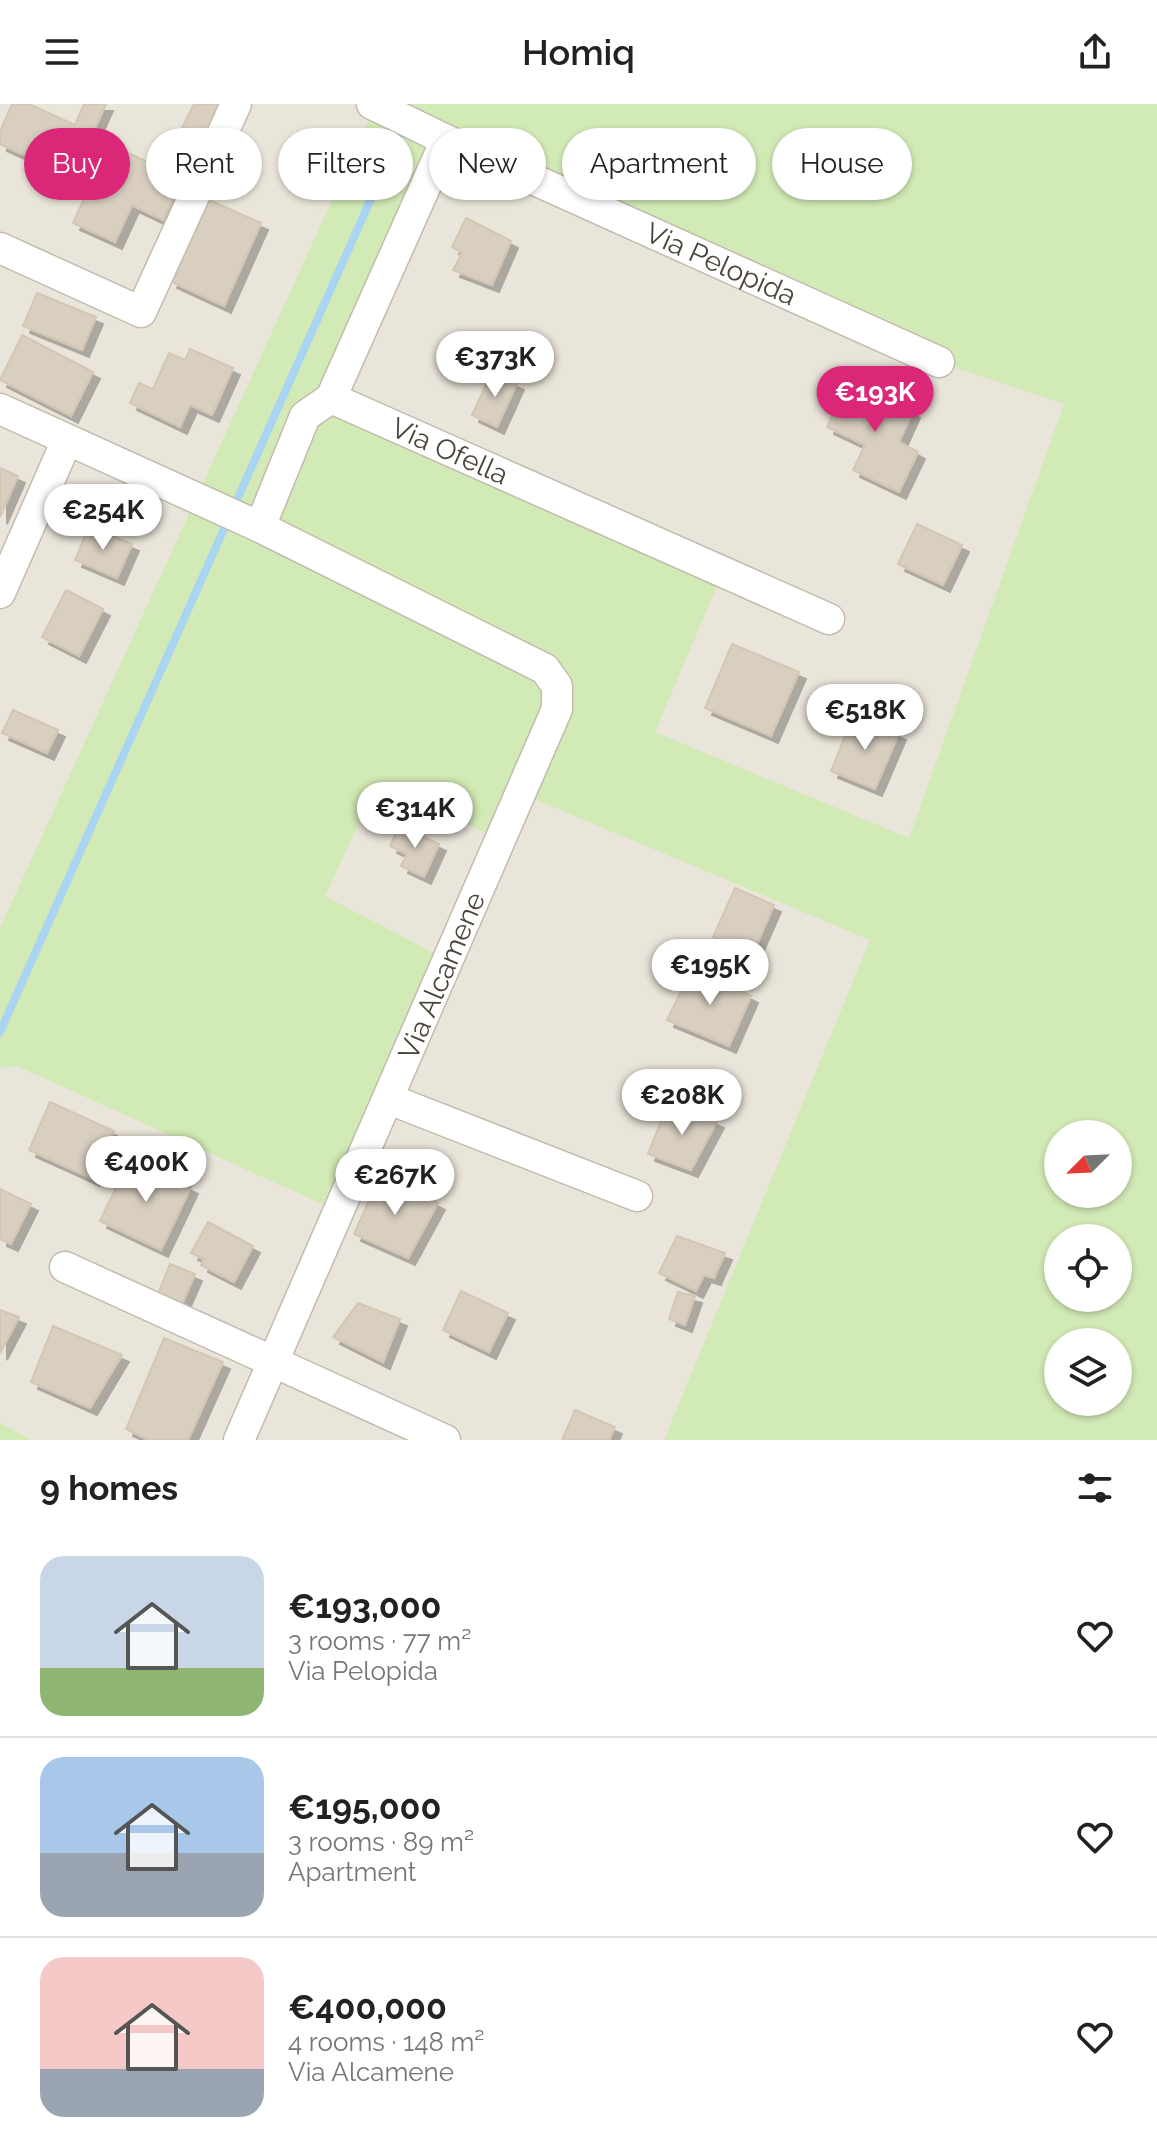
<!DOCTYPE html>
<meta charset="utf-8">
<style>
:root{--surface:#fff;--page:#f2f2f2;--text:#222;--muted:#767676;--line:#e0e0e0;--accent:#db2777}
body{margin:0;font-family:Raleway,sans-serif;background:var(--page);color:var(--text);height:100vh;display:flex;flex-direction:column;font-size:30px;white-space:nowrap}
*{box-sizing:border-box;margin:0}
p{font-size:26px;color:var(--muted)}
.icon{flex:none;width:44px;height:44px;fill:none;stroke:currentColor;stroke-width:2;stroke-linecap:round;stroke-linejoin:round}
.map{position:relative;height:1336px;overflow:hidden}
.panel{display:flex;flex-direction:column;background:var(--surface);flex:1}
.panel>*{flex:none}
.top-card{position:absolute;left:24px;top:24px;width:1110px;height:72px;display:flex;gap:16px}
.needle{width:52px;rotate:246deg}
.tools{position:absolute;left:1044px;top:1016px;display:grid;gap:16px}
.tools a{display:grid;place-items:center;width:88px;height:88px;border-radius:50%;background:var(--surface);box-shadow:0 2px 6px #0004;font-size:40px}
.price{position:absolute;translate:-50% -68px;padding:0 18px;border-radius:28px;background:#fff;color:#222;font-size:26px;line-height:52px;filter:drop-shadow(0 2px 4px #0008)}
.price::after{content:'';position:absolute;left:50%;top:48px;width:24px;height:18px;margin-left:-12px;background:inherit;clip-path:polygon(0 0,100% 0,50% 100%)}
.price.on{background:var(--accent);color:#fff}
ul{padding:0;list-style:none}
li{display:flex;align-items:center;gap:24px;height:200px;padding:0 40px}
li+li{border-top:2px solid var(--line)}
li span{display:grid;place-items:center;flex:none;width:224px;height:160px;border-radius:24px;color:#555}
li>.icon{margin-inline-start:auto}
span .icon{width:96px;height:96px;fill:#fffc;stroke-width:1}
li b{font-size:34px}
h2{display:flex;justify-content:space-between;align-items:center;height:96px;padding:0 40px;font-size:34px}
.pill{padding:0 28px;border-radius:36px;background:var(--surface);box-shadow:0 2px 6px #0004;font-size:28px;line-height:72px}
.pill.on{background:var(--accent);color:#fff}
header{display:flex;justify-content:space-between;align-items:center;height:104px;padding:0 40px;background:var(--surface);font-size:36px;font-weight:600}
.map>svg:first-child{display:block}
.residential{fill:#eae5da;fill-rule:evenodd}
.green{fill:#d2eab5;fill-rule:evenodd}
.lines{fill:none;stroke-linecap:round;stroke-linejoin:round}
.stream{stroke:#a9d4f2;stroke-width:8}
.building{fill:#d8cfc1;stroke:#d3c7b4;stroke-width:2;filter:url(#shadow)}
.minor-casing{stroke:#c2bbae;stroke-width:33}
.minor{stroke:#fff;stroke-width:30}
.labels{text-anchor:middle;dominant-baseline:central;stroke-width:6;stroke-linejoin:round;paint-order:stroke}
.street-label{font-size:28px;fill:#4b4439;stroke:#fff}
</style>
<header><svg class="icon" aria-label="menu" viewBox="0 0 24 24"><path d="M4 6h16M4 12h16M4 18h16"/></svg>Homiq<svg class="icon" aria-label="share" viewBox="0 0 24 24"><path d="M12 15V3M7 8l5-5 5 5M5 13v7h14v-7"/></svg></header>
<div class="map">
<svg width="1157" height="1336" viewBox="0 0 1157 1336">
<defs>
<filter id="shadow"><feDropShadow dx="7" dy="7" stdDeviation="0" flood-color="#0004"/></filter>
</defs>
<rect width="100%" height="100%" fill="#f6f3ec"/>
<!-- residential -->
<path class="residential" d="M 0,0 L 1157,0 L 1118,1238 L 1058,1238 L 1058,1298 L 1102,1336 L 0,1336 ZM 1058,1030 L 1118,1030 L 1118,1090 L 1058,1090 ZM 1058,1134 L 1118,1134 L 1118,1194 L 1058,1194 Z"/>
<!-- green -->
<g class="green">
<path d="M 376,0 L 1157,0 L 1157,1336 L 664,1336 L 870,836 L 522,690 L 501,736 L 378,679 L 325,792 L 449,857 L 340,1108 L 17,962 L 0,964 L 0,824 ZM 446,36 L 939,258 L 1064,300 L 909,734 L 655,628 L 723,468 L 331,293 ZM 1058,1030 L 1118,1030 L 1118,1090 L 1058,1090 ZM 1058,1134 L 1118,1134 L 1118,1194 L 1058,1194 ZM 1058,1238 L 1118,1238 L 1118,1298 L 1058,1298 Z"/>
<polygon points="0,1319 32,1336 0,1336"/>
</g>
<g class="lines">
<!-- stream -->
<polyline class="stream" points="0,928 403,23"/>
</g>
<!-- building -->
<g class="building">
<polygon points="12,0 29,0 75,21 84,0 106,0 81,55 70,50 66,59 57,55 53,64 0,40 0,28"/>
<polygon points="194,0 222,0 204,36 182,24"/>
<polygon points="109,40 182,74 163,116 132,101 115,138 73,119"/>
<polygon points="207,95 261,119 224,202 170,177"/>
<polygon points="466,114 511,137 492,181 453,166 462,149 452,143"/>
<polygon points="37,189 96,213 82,246 23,222"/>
<polygon points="22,231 93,268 71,312 0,276"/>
<polygon points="190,245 233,264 212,311 190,301 180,323 130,299 139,279 153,285 169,249 185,256"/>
<polygon points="492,268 517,279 497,323 472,311"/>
<polygon points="848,276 913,307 899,338 918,348 899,388 853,366 865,341 827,323"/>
<polygon points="0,364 18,372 0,413"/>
<polygon points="917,420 962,441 943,481 898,460"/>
<polygon points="89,422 132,440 117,474 75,456"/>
<polygon points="66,486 103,505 79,552 42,533"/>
<polygon points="732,540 799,568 771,632 705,604"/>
<polygon points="13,606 58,626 47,649 2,629"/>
<polygon points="854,610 899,629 875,685 831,667"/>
<polygon points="399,721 439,740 424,773 401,762 407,750 390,742"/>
<polygon points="735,784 774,801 752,851 713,833"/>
<polygon points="693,863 751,892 729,942 667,916"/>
<polygon points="50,998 114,1027 93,1075 29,1046"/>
<polygon points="681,1002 717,1017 691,1066 648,1050 666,1005 679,1008"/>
<polygon points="130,1054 191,1083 161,1146 100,1117"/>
<polygon points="381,1070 438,1099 408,1154 354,1130"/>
<polygon points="0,1085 31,1100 11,1140 0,1135"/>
<polygon points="208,1118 253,1142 234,1178 201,1161 204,1155 191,1149"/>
<polygon points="677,1132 725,1149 714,1174 704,1171 696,1187 659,1169"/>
<polygon points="170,1160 195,1170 182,1200 158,1190"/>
<polygon points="461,1187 508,1209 489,1248 443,1226"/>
<polygon points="678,1188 695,1192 685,1221 669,1215"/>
<polygon points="358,1199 400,1215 383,1258 333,1233"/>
<polygon points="0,1206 19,1213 0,1249"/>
<polygon points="53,1222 122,1251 90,1304 31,1278"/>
<polygon points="164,1234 223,1258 188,1336 149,1336 126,1325"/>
<polygon points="575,1306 615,1323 609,1336 562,1336"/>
</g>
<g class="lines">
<defs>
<g id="minor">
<path id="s1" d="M 372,0 L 446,36 L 939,258"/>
<polyline points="0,144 141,208 236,0"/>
<path id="s2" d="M 331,294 L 829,515"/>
<polyline points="0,305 260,423 545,565 557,582 557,605 239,1336"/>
<polyline points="260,423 305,312 331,294 446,36"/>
<polyline points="0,489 67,336"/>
<polyline points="389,995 637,1092"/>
<polyline points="65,1163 445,1336"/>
</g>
</defs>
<!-- minor casing -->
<use href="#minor" class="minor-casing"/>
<!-- minor -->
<use href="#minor" class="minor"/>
</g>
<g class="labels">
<!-- street labels -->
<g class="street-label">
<text stroke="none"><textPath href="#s1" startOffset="384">Via Pelopida</textPath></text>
<text stroke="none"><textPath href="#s2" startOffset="130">Via Ofella</textPath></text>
<text transform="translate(442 872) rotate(-67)">Via Alcamene</text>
</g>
</g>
</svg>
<div class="tools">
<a><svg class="needle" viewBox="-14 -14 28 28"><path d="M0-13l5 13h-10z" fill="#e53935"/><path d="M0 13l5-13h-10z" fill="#767676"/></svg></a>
<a><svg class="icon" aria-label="locate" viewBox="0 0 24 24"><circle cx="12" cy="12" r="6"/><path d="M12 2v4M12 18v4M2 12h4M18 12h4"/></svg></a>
<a><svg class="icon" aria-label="layers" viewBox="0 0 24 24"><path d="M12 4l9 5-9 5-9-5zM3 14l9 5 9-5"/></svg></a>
</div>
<b class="price" style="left:495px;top:295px">€373K</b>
<b class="price on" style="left:875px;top:330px">€193K</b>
<b class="price" style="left:103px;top:448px">€254K</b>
<b class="price" style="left:865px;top:648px">€518K</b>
<b class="price" style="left:415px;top:746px">€314K</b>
<b class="price" style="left:710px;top:903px">€195K</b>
<b class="price" style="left:682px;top:1033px">€208K</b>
<b class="price" style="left:146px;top:1100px">€400K</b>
<b class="price" style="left:395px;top:1113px">€267K</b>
<div class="top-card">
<a class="pill on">Buy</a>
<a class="pill">Rent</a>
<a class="pill">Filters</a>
<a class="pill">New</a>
<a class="pill">Apartment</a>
<a class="pill">House</a>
</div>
</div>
<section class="panel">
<h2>9 homes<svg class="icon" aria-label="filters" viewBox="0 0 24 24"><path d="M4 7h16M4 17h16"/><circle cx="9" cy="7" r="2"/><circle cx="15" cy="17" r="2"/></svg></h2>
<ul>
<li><span style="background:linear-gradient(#c9d6e8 70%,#8fb573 0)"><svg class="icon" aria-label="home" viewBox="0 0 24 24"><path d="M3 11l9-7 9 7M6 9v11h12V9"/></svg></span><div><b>€193,000</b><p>3 rooms · 77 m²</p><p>Via Pelopida</p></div><svg class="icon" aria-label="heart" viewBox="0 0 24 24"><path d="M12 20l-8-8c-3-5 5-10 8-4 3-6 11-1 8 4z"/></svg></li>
<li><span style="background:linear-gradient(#a9c7e8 60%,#9aa5b1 0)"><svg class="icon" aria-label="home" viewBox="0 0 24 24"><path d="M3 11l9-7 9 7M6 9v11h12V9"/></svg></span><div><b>€195,000</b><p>3 rooms · 89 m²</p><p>Apartment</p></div><svg class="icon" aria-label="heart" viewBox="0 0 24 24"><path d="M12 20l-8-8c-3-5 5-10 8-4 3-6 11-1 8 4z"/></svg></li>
<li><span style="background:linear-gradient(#f6c9c9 70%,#9aa5b1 0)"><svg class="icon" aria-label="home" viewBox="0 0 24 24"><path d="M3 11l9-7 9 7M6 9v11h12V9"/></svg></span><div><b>€400,000</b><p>4 rooms · 148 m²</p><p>Via Alcamene</p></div><svg class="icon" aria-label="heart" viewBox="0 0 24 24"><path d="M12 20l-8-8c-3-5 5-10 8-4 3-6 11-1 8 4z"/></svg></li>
</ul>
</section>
